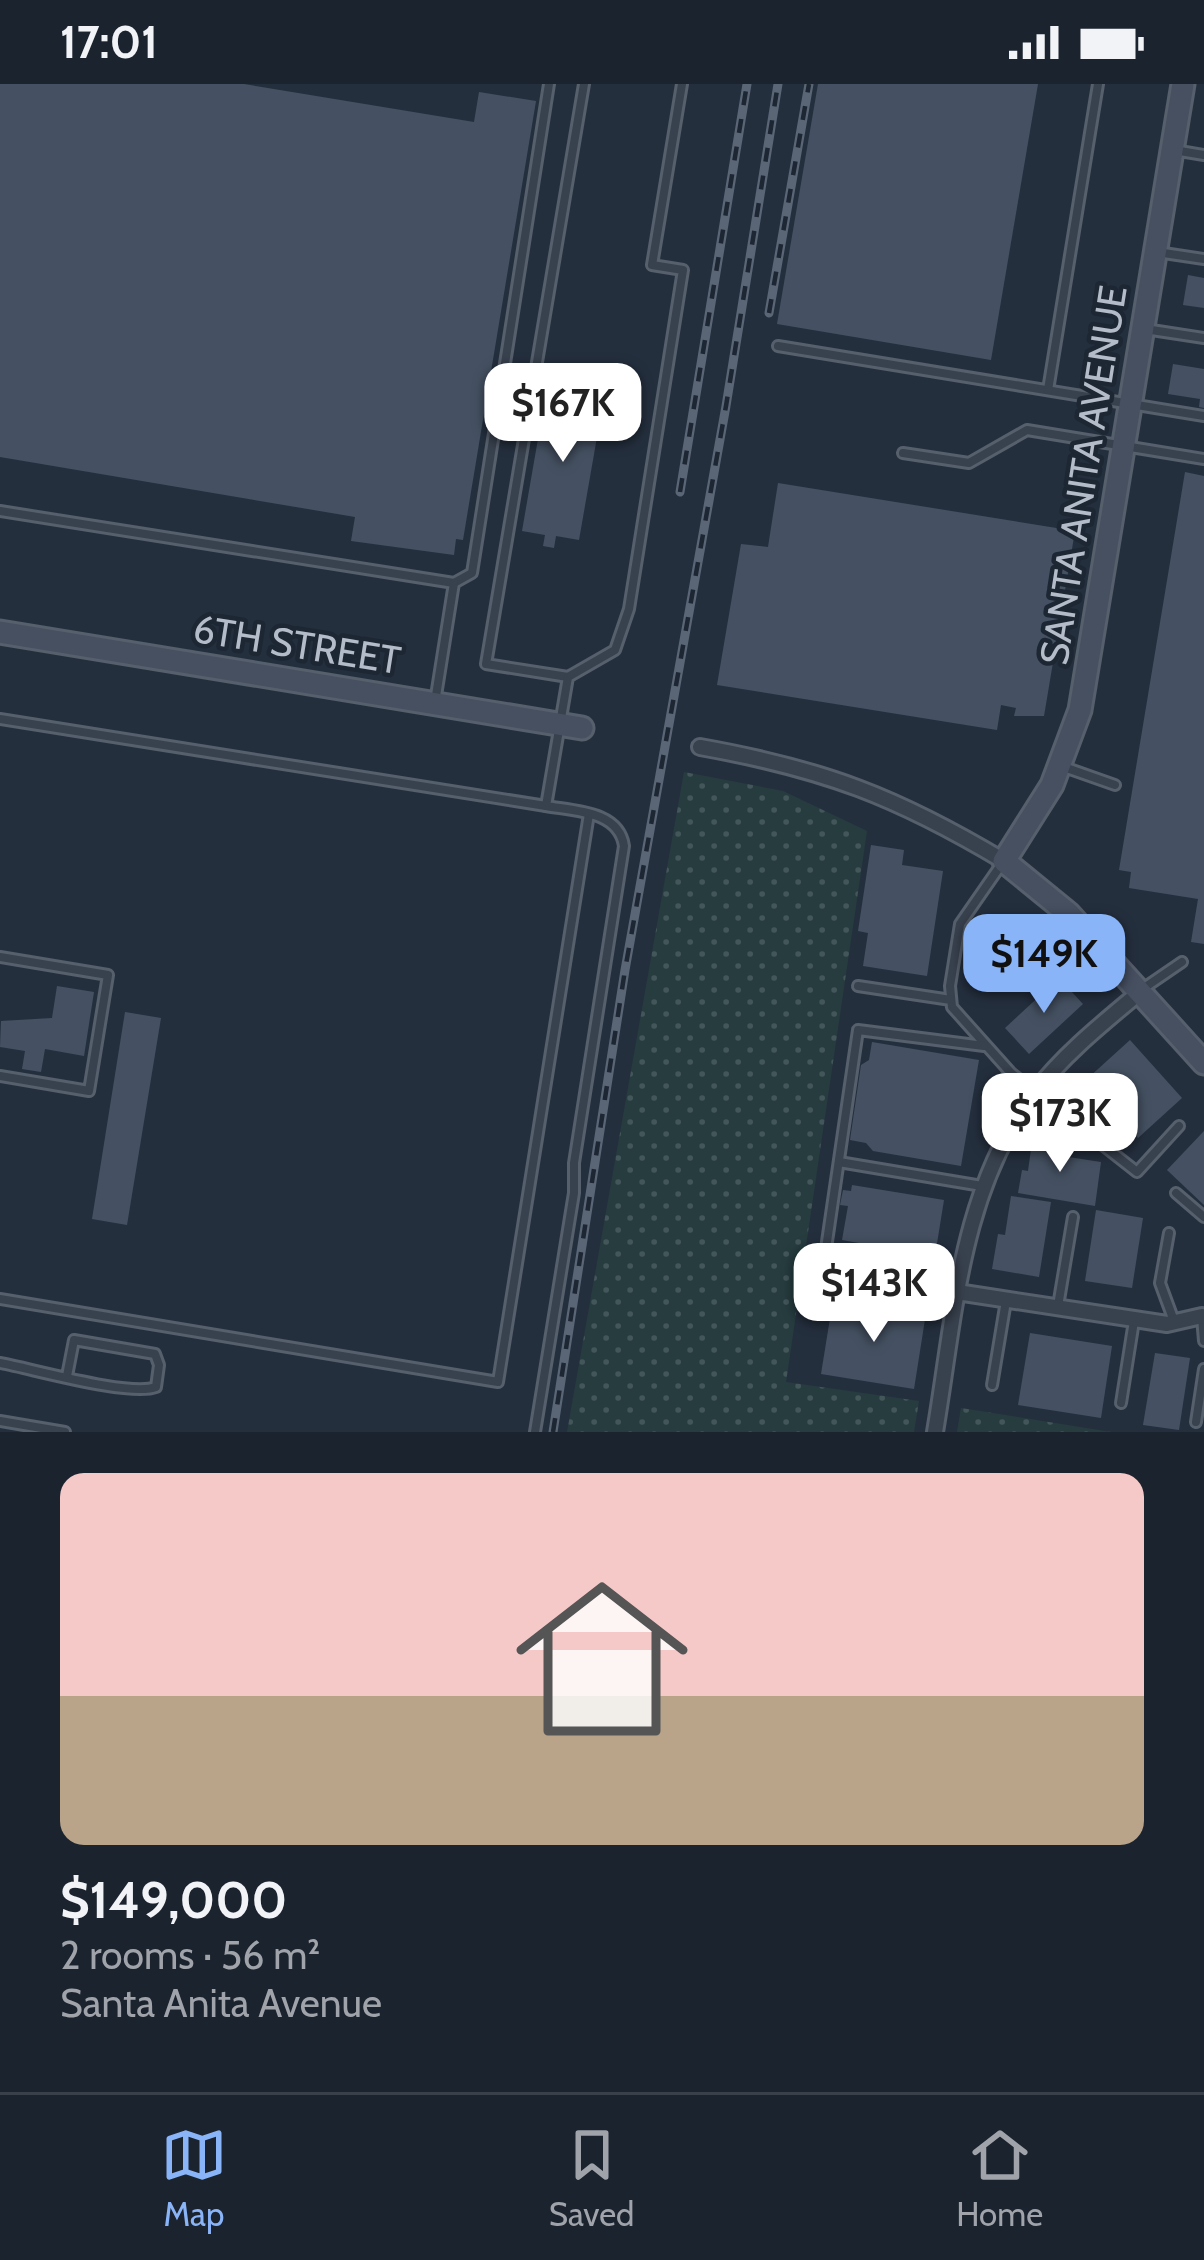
<!DOCTYPE html>
<meta charset="utf-8">
<style>
:root{--surface:#1b232e;--page:#242b36;--text:#f1f3f6;--muted:#a0a4aa;--line:#39404a;--accent:#8ab4f8}
body{margin:0;font-family:Cabin,sans-serif;background:var(--page);color:var(--text);height:100vh;display:flex;flex-direction:column;font-size:45px;white-space:nowrap}
*{box-sizing:border-box;margin:0}
p{font-size:39px;color:var(--muted)}
.icon{flex:none;width:66px;height:66px;fill:none;stroke:currentColor;stroke-width:2;stroke-linecap:round;stroke-linejoin:round}
.map{position:relative;height:1348px;overflow:hidden}
.sheet{display:flex;flex-direction:column;background:var(--surface);flex:1}
.sheet>*{flex:none}
.price{position:absolute;translate:-50% -102px;padding:0 27px;border-radius:24px;background:#fff;color:#222;font-size:39px;line-height:78px;filter:drop-shadow(0 3px 6px #0008)}
.price::after{content:'';position:absolute;left:50%;top:72px;width:36px;height:27px;margin-left:-18px;background:inherit;clip-path:polygon(0 0,100% 0,50% 100%)}
.price.on{background:var(--accent);color:#111}
ul{padding:0;list-style:none}
li{display:grid;align-content:center;gap:24px;height:636px;padding:0 60px}
li+li{border-top:3px solid var(--line)}
li span{display:grid;place-items:center;height:372px;border-radius:24px;color:#555}
li>.icon{margin-inline-start:auto}
span .icon{width:216px;height:216px;fill:#fffc;stroke-width:1}
li b{font-size:51px}
.status{display:flex;justify-content:space-between;align-items:center;height:84px;padding:0 60px;background:var(--surface);direction:ltr}
.status svg{height:33px;fill:currentColor}
.tabs{display:flex;justify-content:space-around;align-items:center;height:168px;border-top:3px solid var(--line);background:var(--surface);font-size:33px;color:var(--muted)}
.tabs a{display:grid;justify-items:center;gap:6px}
.tabs .on{color:var(--accent)}
.map>svg:first-child{display:block}
.grass{fill:url(#grass-dots)}
.building{fill:#455162}
.lines{fill:none;stroke-linecap:round;stroke-linejoin:round}
.lane-casing{stroke:#565f6c;stroke-width:14}
.street-casing{stroke:#565f6c;stroke-width:20}
.secondary-casing{stroke:#565f6c;stroke-width:27}
.lane{stroke:#38414e;stroke-width:8}
.street{stroke:#38414e;stroke-width:14}
.secondary{stroke:#465061;stroke-width:21}
.rail-casing{stroke:#5a6575;stroke-width:9}
.rail{stroke:#1d2633;stroke-width:4.5;stroke-dasharray:14;stroke-linecap:butt}
.labels{text-anchor:middle;dominant-baseline:central;stroke-width:9;stroke-linejoin:round;paint-order:stroke}
.street-label{font-size:39px;fill:#b4bcc9;stroke:#1d2633}
</style>
<div class="status"><b>17:01</b><svg viewBox="0 0 49 12"><path d="M0 12V9h3v3zM5 12V6h3v6zM10 12V3h3v9zM15 12V0h3v12zM26 1h20v11H26zM47 4h2v5h-2z"/></svg></div>
<div class="map">
<svg width="1204" height="1348" viewBox="0 0 1204 1348">
<defs>
<pattern id="grass-dots" width="8" height="8" patternUnits="userSpaceOnUse" patternTransform="scale(3)"><rect width="8" height="8" fill="#263c3f"/><path d="M2 2h.1M6 6h.1" fill="none" stroke="#435659" stroke-width="1.8" stroke-linecap="round"/></pattern>
</defs>
<rect width="100%" height="100%" fill="#242f3e"/>
<!-- grass -->
<g class="grass">
<polygon points="684,688 783,707 867,747 786,1298 919,1317 914,1348 567,1348"/>
<polygon points="961,1324 1111,1348 957,1348"/>
</g>
<!-- building -->
<g class="building">
<polygon points="0,0 244,0 474,38 479,8 536,17 463,456 456,455 454,471 351,457 355,433 0,373"/>
<polygon points="818,0 1038,0 991,276 777,240"/>
<polygon points="1188,191 1204,194 1204,224 1183,221"/>
<polygon points="1173,280 1204,285 1204,324 1199,323 1200,315 1168,310"/>
<polygon points="547,303 604,313 579,456 556,452 554,464 543,462 545,451 522,447"/>
<polygon points="1185,388 1204,392 1204,860 1191,858 1198,815 1129,804 1131,788 1119,786"/>
<polygon points="778,399 1075,447 1044,632 1014,632 1016,624 1001,621 997,646 717,601 741,460 768,463"/>
<polygon points="871,761 904,766 902,781 943,787 927,892 863,882 868,849 858,847"/>
<polygon points="1005,832 1041,869 1000,907 964,870"/>
<polygon points="1059,894 1083,920 1029,970 1005,944"/>
<polygon points="57,902 94,908 84,972 45,965 41,988 22,985 25,967 0,963 1,937 52,934"/>
<polygon points="125,928 161,934 127,1141 92,1135"/>
<polygon points="1130,956 1182,1014 1138,1054 1106,1018 1096,1027 1076,1005"/>
<polygon points="872,958 979,976 961,1082 873,1067 866,1059 850,1056 861,981 869,976"/>
<polygon points="1204,1047 1204,1121 1167,1086"/>
<polygon points="1041,1053 1065,1057 1062,1072 1101,1078 1095,1122 1018,1109 1022,1086 1028,1087 1031,1065 1039,1067"/>
<polygon points="852,1101 944,1116 934,1178 866,1167 859,1159 842,1156 848,1122 840,1121 843,1106 851,1107"/>
<polygon points="1011,1112 1051,1118 1039,1193 992,1185 998,1150 1005,1151"/>
<polygon points="1096,1126 1143,1134 1132,1204 1085,1197"/>
<polygon points="857,1218 926,1229 914,1305 821,1290 832,1222 849,1225"/>
<polygon points="1030,1249 1112,1262 1101,1334 1018,1321"/>
<polygon points="1155,1269 1190,1274 1179,1346 1143,1341"/>
</g>
<g class="lines">
<defs>
<g id="lane">
<polyline points="1174,66 1204,71"/>
<polyline points="1157,168 1204,175"/>
<polyline points="1145,245 1204,254"/>
<polyline points="778,262 1204,332"/>
<polyline points="1048,306 1098,0"/>
<polyline points="903,369 969,379 1027,346 1204,375"/>
<polyline points="0,427 454,499 472,489 549,0"/>
<polyline points="568,593 486,580 584,0"/>
<polyline points="435,618 454,499"/>
<polyline points="0,635 546,722"/>
<polyline points="1061,682 1115,701"/>
<polyline points="1003,778 960,840 950,902 952,923 1011,989 1137,1088 1179,1042"/>
<polyline points="0,873 108,891 89,1007 0,992"/>
<polyline points="858,902 951,916"/>
<polyline points="1144,904 1182,878"/>
<polyline points="839,1078 982,1102"/>
<polyline points="1176,1109 1204,1133"/>
<polyline points="1169,1149 1160,1199 1174,1237"/>
<polyline points="956,1208 823,1185 858,946 984,962"/>
<polyline points="0,1215 498,1298 589,730"/>
<polyline points="1058,1222 1073,1133"/>
<polyline points="1202,1233 1204,1257"/>
<path d="M 0,1279 C 33,1285 130,1313 156,1303 L 159,1281 L 155,1270 L 74,1256 L 67,1292"/>
<polyline points="992,1301 1006,1217"/>
<polyline points="1121,1319 1134,1237"/>
<polyline points="0,1337 65,1348"/>
<polyline points="1196,1338 1204,1285"/>
<path d="M 535,1348 L 574,1109 L 574,1079 L 624,762 C 619,727 575,727 546,722 L 568,593 L 615,566 L 629,525 L 683,186 L 652,181 L 682,0"/>
</g>
<g id="street">
<path d="M 700,663 C 824,685 897,713 1004,777"/>
<polyline points="957,1208 1167,1240 1202,1232"/>
<path d="M 935,1348 C 955,1230 960,1108 1034,1009 C 1064,970 1103,939 1140,908"/>
</g>
<g id="secondary">
<polyline points="1183,0 1080,626 1052,701 1004,777 1069,830 1204,979"/>
<polyline points="0,548 582,644"/>
</g>
</defs>
<!-- lane casing -->
<use href="#lane" class="lane-casing"/>
<!-- street casing -->
<use href="#street" class="street-casing"/>
<!-- secondary casing -->
<use href="#secondary" class="secondary-casing"/>
<!-- lane -->
<use href="#lane" class="lane"/>
<!-- street -->
<use href="#street" class="street"/>
<!-- secondary -->
<use href="#secondary" class="secondary"/>
<defs>
<g id="rail">
<polyline points="769,229 809,0"/>
<polyline points="680,408 747,0"/>
<polyline points="553,1348 625,886 726,322 778,0"/>
</g>
</defs>
<!-- rail casing -->
<use href="#rail" class="rail-casing"/>
<!-- rail -->
<use href="#rail" class="rail"/>
</g>
<g class="labels">
<!-- street labels -->
<g class="street-label">
<text transform="translate(1083 391) rotate(-81)">SANTA ANITA AVENUE</text>
<text transform="translate(297 560) rotate(9)">6TH STREET</text>
</g>
</g>
</svg>
<b class="price" style="left:563px;top:381px">$167K</b>
<b class="price on" style="left:1044px;top:932px">$149K</b>
<b class="price" style="left:1060px;top:1091px">$173K</b>
<b class="price" style="left:874px;top:1261px">$143K</b>
</div>
<section class="sheet">
<ul>
<li><span style="background:linear-gradient(#f6c9c9 60%,#b9a48a 0)"><svg class="icon" aria-label="home" viewBox="0 0 24 24"><path d="M3 11l9-7 9 7M6 9v11h12V9"/></svg></span><div><b>$149,000</b><p>2 rooms · 56 m²</p><p>Santa Anita Avenue</p></div></li>
</ul>
</section>
<nav class="tabs">
<a class="on"><svg class="icon" aria-label="map" viewBox="0 0 24 24"><path d="M3 6l6-2 6 2 6-2v14l-6 2-6-2-6 2zM9 4v14M15 6v14"/></svg>Map</a>
<a><svg class="icon" aria-label="saved" viewBox="0 0 24 24"><path d="M7 4h10v16l-5-4-5 4z"/></svg>Saved</a>
<a><svg class="icon" aria-label="home" viewBox="0 0 24 24"><path d="M3 11l9-7 9 7M6 9v11h12V9"/></svg>Home</a>
</nav>
